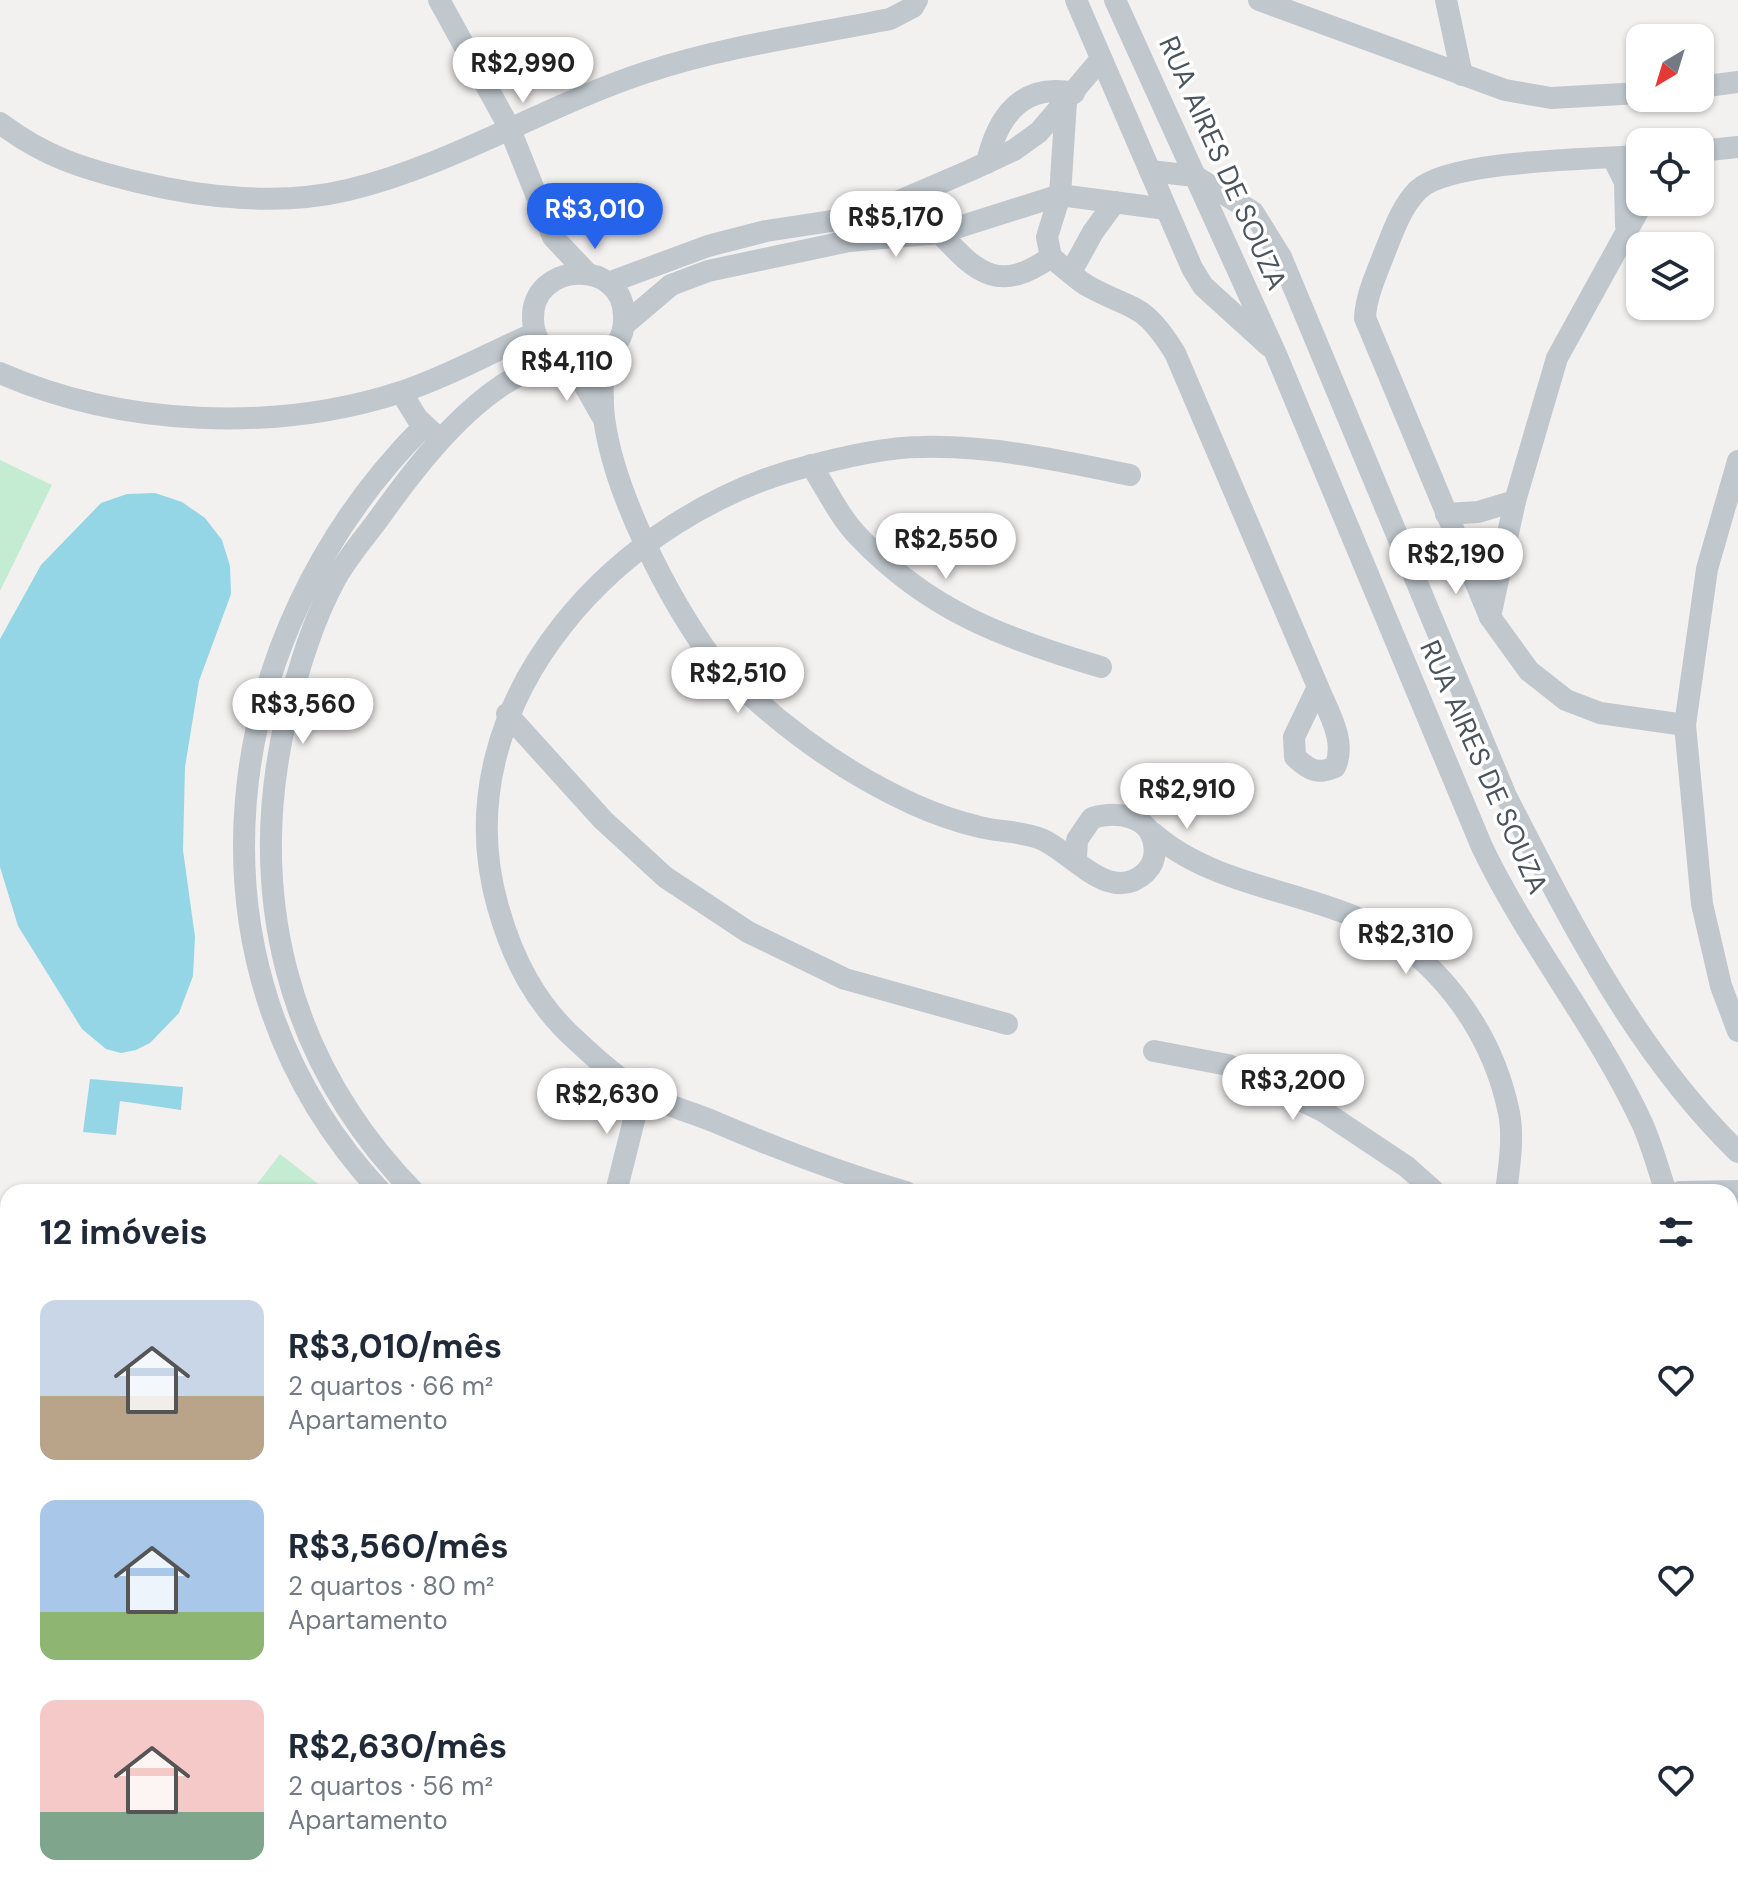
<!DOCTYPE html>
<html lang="pt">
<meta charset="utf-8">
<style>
:root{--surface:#fff;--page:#f2f2f3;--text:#1f2937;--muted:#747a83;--accent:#2563eb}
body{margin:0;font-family:"DM Sans",sans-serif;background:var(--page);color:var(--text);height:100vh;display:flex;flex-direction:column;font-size:30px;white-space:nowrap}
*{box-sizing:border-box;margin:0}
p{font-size:26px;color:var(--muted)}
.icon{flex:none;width:44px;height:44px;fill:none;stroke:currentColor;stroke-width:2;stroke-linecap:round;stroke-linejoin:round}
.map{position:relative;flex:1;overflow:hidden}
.details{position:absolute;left:0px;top:1184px;width:1738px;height:712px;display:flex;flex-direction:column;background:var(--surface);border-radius:24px 24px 0 0;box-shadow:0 2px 6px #0004}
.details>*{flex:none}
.needle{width:52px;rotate:218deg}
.controls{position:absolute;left:1626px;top:24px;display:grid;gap:16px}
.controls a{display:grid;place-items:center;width:88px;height:88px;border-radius:16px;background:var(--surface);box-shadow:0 2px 6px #0004;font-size:40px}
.price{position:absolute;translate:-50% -68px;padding:0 18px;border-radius:28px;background:#fff;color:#222;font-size:26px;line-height:52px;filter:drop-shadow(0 2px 4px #0008)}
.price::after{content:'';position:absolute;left:50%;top:48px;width:24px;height:18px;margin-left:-12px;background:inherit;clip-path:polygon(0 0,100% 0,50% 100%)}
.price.active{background:var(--accent);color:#fff}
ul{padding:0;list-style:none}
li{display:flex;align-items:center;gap:24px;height:200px;padding:0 40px}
li span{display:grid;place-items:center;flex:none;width:224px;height:160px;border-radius:16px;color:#555}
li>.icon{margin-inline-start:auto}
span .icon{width:96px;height:96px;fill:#fffc;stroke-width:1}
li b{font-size:34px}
h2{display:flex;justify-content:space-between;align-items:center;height:96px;padding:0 40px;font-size:34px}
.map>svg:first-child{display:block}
.green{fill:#c3ecd2}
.water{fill:#94d6e5}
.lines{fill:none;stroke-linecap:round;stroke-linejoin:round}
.stream{stroke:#94d6e5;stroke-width:5}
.minor{stroke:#c0c8ce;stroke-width:22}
.labels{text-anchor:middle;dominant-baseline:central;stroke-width:7;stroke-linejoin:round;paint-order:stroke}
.street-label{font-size:28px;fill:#4a545c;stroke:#fff}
</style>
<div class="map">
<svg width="1738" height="1896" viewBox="0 0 1738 1896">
<rect width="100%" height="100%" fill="#f3f0f0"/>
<!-- green -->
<g class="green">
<polygon points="0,460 52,485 0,591"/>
<polygon points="280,1154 322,1187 319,1192 251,1192"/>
</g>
<!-- water -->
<g class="water">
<polygon points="155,493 182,502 205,518 222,540 230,566 231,594 199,681 185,767 183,850 195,937 193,976 179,1013 150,1043 136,1050 121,1053 106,1049 82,1029 18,926 0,867 0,639 41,565 101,503 127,494"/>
<polygon points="90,1079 183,1087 181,1110 120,1101 116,1135 83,1132"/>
</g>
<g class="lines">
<!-- stream -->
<g class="stream">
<polyline points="0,1365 8,1396"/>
<polyline points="136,1888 139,1896"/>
</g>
<!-- minor -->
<g class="minor">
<polyline points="439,0 509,127 553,237 587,273"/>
<polyline points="1076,0 1192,268 1203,286 1269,346"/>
<path d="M 1115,0 L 1275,352 L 1482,847 C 1528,943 1598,1028 1642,1123 C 1652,1145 1658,1169 1666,1192"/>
<polyline points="1259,0 1505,90 1551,98 1640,93"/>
<polyline points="1446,0 1462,75"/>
<polyline points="1700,87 1738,82"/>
<path d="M 1066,102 L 1060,195 L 1047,237 L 1051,257 C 1062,266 1074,277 1086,285 C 1134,312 1142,300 1175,353 L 1318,687 C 1328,712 1347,741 1335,767 C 1317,775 1309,770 1295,757 L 1294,737 L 1318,687"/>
<path d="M 0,123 C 45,157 84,169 138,182 C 204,198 281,206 348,190 C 452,165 546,105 647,72 C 725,46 810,35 890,19 L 913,7 L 917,0"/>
<polyline points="1700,151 1738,147"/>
<path d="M 1640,156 C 1594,159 1449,160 1418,190 C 1401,207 1393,232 1384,254 C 1376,275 1366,296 1365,318 L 1490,617 L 1529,671 L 1566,700 L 1600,713 L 1685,725"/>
<polyline points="1613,158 1625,182 1626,225"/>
<path d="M 987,163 C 997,117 1022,82 1074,93"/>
<path d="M 1150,171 L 1195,176 L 1253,212 L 1281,257 L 1506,796 C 1570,921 1636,1053 1738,1152"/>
<path d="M 940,233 C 978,275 1000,293 1051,257"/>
<polyline points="1071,272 1093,232 1115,202"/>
<polyline points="608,283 708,246 766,231 864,216 971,170 1014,150 1039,132 1101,59"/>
<polyline points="625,324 671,285 708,271 849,241 940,233 1060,195 1166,209"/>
<path d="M 602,358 C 603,378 602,399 604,418 C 614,494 668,598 713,660 C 722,672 737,683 748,693 C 798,739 852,776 913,804 C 933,813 955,821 976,826 C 997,832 1021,831 1041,839 C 1074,853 1110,906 1146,872 C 1154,864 1156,855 1154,844 C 1150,815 1116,811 1092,818 L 1077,840 L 1076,858"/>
<path d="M 568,363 C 599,364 626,349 624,315 C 622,257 531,262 533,319 C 534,350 553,348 569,364 C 582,377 592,400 602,416"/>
<path d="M 0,373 C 121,426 275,433 401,392 C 447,377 491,352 535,333"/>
<polyline points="401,392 417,418 435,435"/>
<polyline points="1738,461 1707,569 1685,725 1702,904 1721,986 1738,1031"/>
<path d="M 811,465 C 826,488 840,518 859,537 C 929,611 1006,639 1101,667"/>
<polyline points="1446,514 1478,512 1515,501"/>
<polyline points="1490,617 1515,501 1557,358 1643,202"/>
<polyline points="507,714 603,820 665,877 748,932 845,979 1007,1024"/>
<path d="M 1153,833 C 1207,881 1287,889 1353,916 C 1434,950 1492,1029 1509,1113 C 1514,1138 1509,1168 1506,1192"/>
<polyline points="1154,1051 1228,1065 1323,1111 1407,1167 1435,1192"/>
<path d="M 381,1192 C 171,967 216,634 424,426"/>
<path d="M 414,1192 C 285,1060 245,890 287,714 C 299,667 313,620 336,578 C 349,555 367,535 382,514 C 415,468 454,418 501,386 C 518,375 537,366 554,356"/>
<polyline points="616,1192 641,1092"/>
<path d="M 906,1192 C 841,1173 778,1149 715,1122 C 691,1112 663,1105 641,1092 C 619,1079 596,1059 578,1042 C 536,1005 513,960 498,907 C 439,701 623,510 813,465 C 846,457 887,447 921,447 C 991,445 1062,461 1130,475"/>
<polyline points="1680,1192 1738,1191"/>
<polyline points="1730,1361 1738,1359"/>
<polyline points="1730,1469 1738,1502"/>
<polyline points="0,1526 8,1559"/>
<polyline points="0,1672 8,1667"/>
<polyline points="0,1863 8,1858"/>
<polyline points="92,1888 94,1896"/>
<polyline points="371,1896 375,1888"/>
</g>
</g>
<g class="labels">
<!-- street labels -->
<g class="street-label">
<text transform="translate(1223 163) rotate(66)">RUA AIRES DE SOUZA</text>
<text transform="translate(1484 767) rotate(66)">RUA AIRES DE SOUZA</text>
</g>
</g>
</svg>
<div class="controls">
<a><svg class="needle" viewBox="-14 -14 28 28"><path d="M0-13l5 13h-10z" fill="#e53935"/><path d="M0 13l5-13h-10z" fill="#747a83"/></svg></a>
<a><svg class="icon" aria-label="locate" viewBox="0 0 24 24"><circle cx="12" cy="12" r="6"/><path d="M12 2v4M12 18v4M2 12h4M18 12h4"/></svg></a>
<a><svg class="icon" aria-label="layers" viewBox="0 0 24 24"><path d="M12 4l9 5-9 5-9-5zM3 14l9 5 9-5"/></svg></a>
</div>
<b class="price" style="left:523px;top:105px">R$2,990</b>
<b class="price active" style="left:595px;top:251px">R$3,010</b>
<b class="price" style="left:896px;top:259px">R$5,170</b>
<b class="price" style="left:567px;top:403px">R$4,110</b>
<b class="price" style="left:946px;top:581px">R$2,550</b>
<b class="price" style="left:1456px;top:596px">R$2,190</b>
<b class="price" style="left:738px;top:715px">R$2,510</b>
<b class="price" style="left:303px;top:746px">R$3,560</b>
<b class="price" style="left:1187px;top:831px">R$2,910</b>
<b class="price" style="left:1406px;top:976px">R$2,310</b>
<b class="price" style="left:1293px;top:1122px">R$3,200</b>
<b class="price" style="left:607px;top:1136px">R$2,630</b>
<section class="details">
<h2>12 imóveis<svg class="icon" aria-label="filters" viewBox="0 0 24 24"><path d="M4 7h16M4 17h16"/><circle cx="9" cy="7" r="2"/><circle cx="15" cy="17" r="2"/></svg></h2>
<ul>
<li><span style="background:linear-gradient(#c9d6e8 60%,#b9a48a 0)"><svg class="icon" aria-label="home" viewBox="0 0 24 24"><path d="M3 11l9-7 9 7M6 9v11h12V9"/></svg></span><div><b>R$3,010/mês</b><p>2 quartos · 66 m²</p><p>Apartamento</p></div><svg class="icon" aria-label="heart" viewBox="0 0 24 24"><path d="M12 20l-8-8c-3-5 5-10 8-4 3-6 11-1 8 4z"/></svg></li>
<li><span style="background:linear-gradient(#a9c7e8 70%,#8fb573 0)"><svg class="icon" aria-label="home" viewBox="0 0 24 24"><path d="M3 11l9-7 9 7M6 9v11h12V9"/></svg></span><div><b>R$3,560/mês</b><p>2 quartos · 80 m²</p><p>Apartamento</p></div><svg class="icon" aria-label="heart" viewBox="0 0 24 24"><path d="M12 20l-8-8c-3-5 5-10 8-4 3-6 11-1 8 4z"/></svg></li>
<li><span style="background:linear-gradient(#f6c9c9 70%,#7fa58c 0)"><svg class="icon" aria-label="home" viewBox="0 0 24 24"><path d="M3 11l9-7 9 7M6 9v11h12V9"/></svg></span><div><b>R$2,630/mês</b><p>2 quartos · 56 m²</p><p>Apartamento</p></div><svg class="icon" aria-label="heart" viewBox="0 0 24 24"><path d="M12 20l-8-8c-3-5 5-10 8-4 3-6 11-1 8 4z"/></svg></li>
</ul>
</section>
</div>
